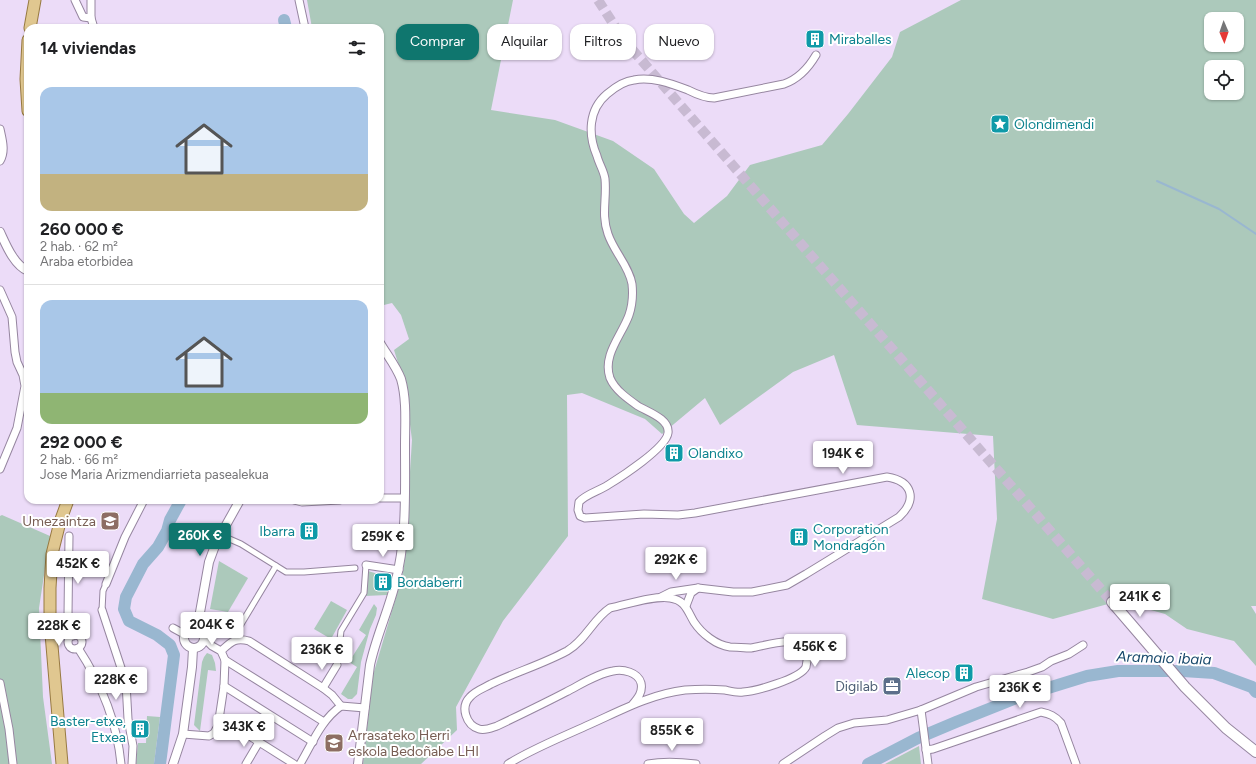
<!DOCTYPE html>
<html lang="es">
<meta charset="utf-8">
<style>
:root{--surface:#fff;--page:#f6f6f6;--text:#202124;--muted:#757577;--line:#e0e0e0;--accent:#0f766e}
body{margin:0;font-family:Figtree,sans-serif;background:var(--page);color:var(--text);height:100vh;display:flex;flex-direction:column;font-size:15px;white-space:nowrap}
*{box-sizing:border-box;margin:0}
p{font-size:13px;color:var(--muted)}
.icon{flex:none;width:22px;height:22px;fill:none;stroke:currentColor;stroke-width:2;stroke-linecap:round;stroke-linejoin:round}
.map{position:relative;flex:1;overflow:hidden}
.sheet{position:absolute;left:24px;top:24px;width:360px;height:480px;display:flex;flex-direction:column;background:var(--surface);border-radius:12px;box-shadow:0 1px 3px #0004}
.sheet>*{flex:none}
.banner{position:absolute;left:396px;top:24px;width:380px;height:36px;display:flex;gap:8px}
.needle{width:26px;rotate:178deg}
.fabs{position:absolute;left:1204px;top:12px;display:grid;gap:8px}
.fabs a{display:grid;place-items:center;width:40px;height:40px;border-radius:8px;background:var(--surface);box-shadow:0 1px 3px #0004;font-size:20px}
.price{position:absolute;translate:-50% -34px;padding:0 9px;border-radius:4px;background:#fff;color:#222;font-size:13px;line-height:26px;filter:drop-shadow(0 1px 2px #0008)}
.price::after{content:'';position:absolute;left:50%;top:24px;width:12px;height:9px;margin-left:-6px;background:inherit;clip-path:polygon(0 0,100% 0,50% 100%)}
.price.selected{background:var(--accent);color:#fff}
ul{padding:0;list-style:none}
li{display:grid;align-content:center;gap:8px;height:212px;padding:0 16px}
li+li{border-top:1px solid var(--line)}
li span{display:grid;place-items:center;height:124px;border-radius:12px;color:#555}
li>.icon{margin-inline-start:auto}
span .icon{width:72px;height:72px;fill:#fffc;stroke-width:1}
li b{font-size:17px}
h2{display:flex;justify-content:space-between;align-items:center;height:48px;padding:0 16px;font-size:17px}
.chip{padding:0 14px;border-radius:12px;background:var(--surface);box-shadow:0 1px 3px #0004;font-size:14px;line-height:36px}
.chip.selected{background:var(--accent);color:#fff}
.map>svg:first-child{display:block}
.green{fill:#acc9bb;fill-rule:evenodd}
.lines{fill:none;stroke-linecap:round;stroke-linejoin:round}
.stream{stroke:#99b7d0;stroke-width:2}
.river{stroke:#99b7d0;stroke-width:12}
.secondary-tunnel{stroke:#c8bad2;stroke-width:10;stroke-dasharray:10 5;stroke-linecap:butt}
.pedestrian-casing{stroke:#9686a0;stroke-width:7}
.minor-casing{stroke:#9686a0;stroke-width:9}
.tertiary-casing{stroke:#9686a0;stroke-width:10}
.secondary-casing{stroke:#9686a0;stroke-width:12}
.primary-casing{stroke:#977a42;stroke-width:13}
.pedestrian{stroke:#fff;stroke-width:5}
.minor{stroke:#fff;stroke-width:7}
.tertiary{stroke:#fff;stroke-width:8}
.secondary{stroke:#fff;stroke-width:10}
.primary{stroke:#e0c790;stroke-width:11}
.labels{text-anchor:middle;dominant-baseline:central;stroke-width:4;stroke-linejoin:round;paint-order:stroke}
.culture-label{font-size:14px;fill:#0d838f;stroke:#fff;text-anchor:start}
.education-label{font-size:14px;fill:#785e54;stroke:#fff;text-anchor:end}
.service-label{font-size:14px;fill:#4e5e75;stroke:#fff;text-anchor:end}
.water-label{font-size:15px;font-style:italic;fill:#16476a;stroke:#fff}
</style>
<div class="map">
<svg width="1256" height="764" viewBox="0 0 1256 764">
<rect width="100%" height="100%" fill="#ecdcf8"/>
<!-- green -->
<g class="green">
<path d="M 307,0 L 513,0 L 491,110 L 555,120 L 613,141 L 654,169 L 684,214 L 694,223 L 727,196 L 750,165 L 822,145 L 848,114 L 892,57 L 900,32 L 961,0 L 1256,0 L 1256,606 L 1251,606 L 1256,614 L 1256,666 L 1234,641 L 1187,629 L 1165,614 L 1119,601 L 1053,619 L 982,599 L 997,519 L 993,436 L 857,425 L 834,355 L 793,372 L 720,425 L 705,398 L 662,434 L 645,419 L 582,393 L 567,395 L 568,536 L 503,621 L 456,707 L 457,730 L 421,764 L 363,764 L 373,675 L 402,577 L 404,566 L 412,440 L 405,385 L 394,350 L 409,339 L 401,315 L 392,303 L 380,306 L 380,28 L 312,28 ZM 1211,19 L 1237,19 L 1237,45 L 1211,45 ZM 1211,67 L 1237,67 L 1237,93 L 1211,93 Z"/>
<polygon points="2,515 50,536 39,608 43,697 52,764 0,764 0,516"/>
<polygon points="219,561 248,578 228,612 210,609"/>
<polygon points="368,571 378,574 375,588 388,591 387,595 365,596"/>
<polygon points="331,601 347,610 331,639 314,629"/>
<polygon points="374,604 377,608 376,615 370,629 361,662 357,694 352,699 348,699 341,694 357,667 349,662 366,635 359,630"/>
<polygon points="207,653 212,655 215,663 216,671 208,670 200,731 194,725 202,662 204,657"/>
<polygon points="147,716 160,717 154,764 136,764 138,743 146,743"/>
<polygon points="919,746 921,764 885,764"/>
</g>
<g class="lines">
<!-- stream -->
<polyline class="stream" points="1157,181 1219,209 1256,234"/>
<!-- river -->
<g class="river">
<polyline points="284,20 286,28"/>
<polyline points="160,764 174,655 170,645 157,635 129,621 124,609 126,597 143,564 158,547 167,531 170,520 181,500"/>
<polyline points="868,764 918,738 956,722 1019,697 1087,676 1118,671 1183,671 1214,673 1252,687 1256,692"/>
</g>
<!-- secondary-tunnel -->
<polyline class="secondary-tunnel" points="598,0 623,39 1112,602"/>
<defs>
<g id="pedestrian">
<polyline points="218,541 225,537 241,544 286,572 304,572 355,568"/>
<polyline points="102,610 103,591 106,584"/>
<polyline points="206,626 235,629 240,626 276,566"/>
<polyline points="337,665 341,631 364,593 366,565"/>
</g>
<g id="minor">
<polyline points="75,0 83,17 91,18"/>
<polyline points="91,0 91,18 94,28"/>
<polyline points="299,0 305,28"/>
<path d="M 0,129 C 2,139 6,151 0,161"/>
<polyline points="0,290 12,317 15,352 17,362 23,375 25,386 17,428 0,469"/>
<polyline points="380,498 404,498"/>
<polyline points="294,500 302,502 340,500"/>
<polyline points="69,536 68,615 69,626 73,636"/>
<polyline points="366,565 399,570"/>
<polyline points="106,584 125,537 144,500"/>
<path d="M 661,597 L 671,592 L 698,588 L 733,592 L 752,592 L 787,585 L 806,574 L 899,517 C 918,499 912,481 887,477 L 695,513 L 678,515 L 644,514 L 585,518 L 580,516 L 578,510 L 579,502 C 586,494 599,491 608,485 C 621,477 666,448 668,433 C 670,419 648,412 638,406 C 628,399 615,390 610,378 C 602,355 622,335 629,315 C 632,306 633,293 632,284 C 629,266 614,252 608,234 C 601,214 607,199 605,179 C 604,171 599,164 597,156 C 588,135 588,110 607,94 C 614,88 624,81 634,80 C 651,76 672,84 688,90 C 696,94 705,98 714,98 L 784,84 C 798,79 809,67 816,55"/>
<polyline points="686,606 691,593 698,588"/>
<polyline points="102,610 126,683 128,719 133,746 132,764"/>
<polyline points="173,628 184,634"/>
<circle cx="75" cy="642" r="7"/>
<path d="M 78,648 C 101,683 117,722 121,764"/>
<path d="M 221,651 C 231,642 235,637 249,641 L 323,688 L 332,695 L 341,706"/>
<polyline points="225,660 324,722"/>
<polyline points="0,683 9,729 13,764"/>
<polyline points="224,686 313,742"/>
<polyline points="323,688 337,665"/>
<polyline points="921,710 928,764"/>
<polyline points="218,726 225,722 229,723 294,764"/>
<polyline points="183,734 209,736 214,733 218,726 224,686 225,660 221,651 212,646 204,638"/>
<path d="M 926,750 L 933,749 L 1041,712 C 1050,714 1055,716 1061,723 L 1076,764"/>
<polyline points="246,764 259,742"/>
<path d="M 300,764 C 312,744 321,720 341,706 L 365,708"/>
<path d="M 508,764 C 532,749 560,738 586,726 C 618,712 650,694 685,690 C 699,689 712,689 725,690 C 730,691 737,693 743,692 C 756,691 800,679 806,667 C 807,662 808,656 807,652 C 800,633 765,646 751,648 C 744,648 737,647 730,647 C 716,645 702,634 694,622 C 687,610 685,600 670,598 C 654,595 626,605 610,608 C 593,619 586,640 567,651 C 543,664 516,672 491,684 C 484,688 475,691 470,697 C 460,707 466,725 479,729 C 485,731 491,728 497,726 C 520,715 543,704 566,692 C 580,685 596,674 613,671 C 623,669 638,672 641,683 C 643,692 638,698 632,705"/>
<path d="M 648,764 C 665,761 679,762 696,764"/>
<polyline points="783,764 825,736 838,728 854,723 887,720 921,710 976,687 1028,672 1042,667 1051,661 1069,654 1083,645"/>
</g>
<g id="tertiary">
<path d="M 0,232 C 6,245 14,265 28,271"/>
<circle cx="194" cy="638" r="10"/>
<polyline points="197,629 209,562 216,543 240,500"/>
<polyline points="173,764 183,734 192,667 193,649"/>
<path d="M 358,764 L 370,665 C 376,637 388,612 395,584 C 407,540 405,491 405,446 C 405,424 407,400 401,379 C 396,366 387,355 380,343"/>
</g>
<polyline id="secondary" points="1112,602 1185,687 1226,728 1256,752"/>
<g id="primary">
<polyline points="30,28 35,0"/>
<polyline points="28,40 26,79 28,111"/>
<polyline points="62,764 50,622 50,588 52,554 60,522 68,500"/>
</g>
</defs>
<!-- pedestrian casing -->
<use href="#pedestrian" class="pedestrian-casing"/>
<!-- minor casing -->
<use href="#minor" class="minor-casing"/>
<!-- tertiary casing -->
<use href="#tertiary" class="tertiary-casing"/>
<!-- secondary casing -->
<use href="#secondary" class="secondary-casing"/>
<!-- primary casing -->
<use href="#primary" class="primary-casing"/>
<!-- pedestrian -->
<use href="#pedestrian" class="pedestrian"/>
<!-- minor -->
<use href="#minor" class="minor"/>
<!-- tertiary -->
<use href="#tertiary" class="tertiary"/>
<!-- secondary -->
<use href="#secondary" class="secondary"/>
<!-- primary -->
<use href="#primary" class="primary"/>
</g>
<!-- icons -->
<defs>
<symbol id="building-square" viewBox="-11 -11 22 22"><rect x="-9" y="-9" width="18" height="18" rx="4" fill="#0f9aa8" stroke="#fff"/><path d="M-4-6H4V6H1V3H-1V6H-4ZM-2.5-4.3h1.7v1.8h-1.7ZM.8-4.3h1.7v1.8H.8ZM-2.5-1h1.7V.8h-1.7ZM.8-1h1.7V.8H.8Z" fill="#fff"/></symbol>
<symbol id="sight-square" viewBox="-11 -11 22 22"><rect x="-9" y="-9" width="18" height="18" rx="4" fill="#0f9aa8" stroke="#fff"/><path d="M0-6L1.8-2.2L6-1.7L2.9 1.2L3.7 5.4L0 3.3L-3.7 5.4L-2.9 1.2L-6-1.7L-1.8-2.2Z" fill="#fff"/></symbol>
<symbol id="school-square" viewBox="-11 -11 22 22"><rect x="-9" y="-9" width="18" height="18" rx="4" fill="#8d6e63" stroke="#fff"/><path d="M0-5L7-2L0 1L-7-2ZM-4 1L0 2.5L4 1V4Q0 6-4 4Z" fill="#fff"/></symbol>
<symbol id="office-square" viewBox="-11 -11 22 22"><rect x="-9" y="-9" width="18" height="18" rx="4" fill="#5c6f8a" stroke="#fff"/><path d="M-6-3h4V-5.5h4V-3h4V5H-6ZM-1-4.5V-3h2v-1.5ZM-6 0V1H6V0Z" fill="#fff"/></symbol>
</defs>
<g fill-rule="evenodd">
<use href="#building-square" x="804" y="28" width="22" height="22"/>
<use href="#sight-square" x="989" y="113" width="22" height="22"/>
<use href="#building-square" x="663" y="442" width="22" height="22"/>
<use href="#school-square" x="99" y="510" width="22" height="22"/>
<use href="#building-square" x="298" y="520" width="22" height="22"/>
<use href="#building-square" x="788" y="526" width="22" height="22"/>
<use href="#building-square" x="372" y="571" width="22" height="22"/>
<use href="#building-square" x="953" y="662" width="22" height="22"/>
<use href="#office-square" x="881" y="675" width="22" height="22"/>
<use href="#building-square" x="129" y="718" width="22" height="22"/>
<use href="#school-square" x="323" y="732" width="22" height="22"/>
</g>
<g class="labels">
<!-- culture labels -->
<g class="culture-label">
<text x="829" y="39">Miraballes</text>
<text x="1014" y="124">Olondimendi</text>
<text x="688" y="453">Olandixo</text>
<text x="813" y="529">Corporation<tspan x="813" dy="16">Mondragón</tspan></text>
<text x="295" y="531" text-anchor="end">Ibarra</text>
<text x="397" y="582">Bordaberri</text>
<text x="950" y="673" text-anchor="end">Alecop</text>
<text x="126" y="721" text-anchor="end">Baster-etxe,<tspan x="126" dy="16">Etxea</tspan></text>
</g>
<!-- education labels -->
<g class="education-label">
<text x="96" y="521">Umezaintza</text>
<text x="348" y="735" text-anchor="start">Arrasateko Herri<tspan x="348" dy="16">eskola Bedoñabe LHI</tspan></text>
</g>
<!-- service labels -->
<g class="service-label">
<text x="878" y="686">Digilab</text>
</g>
<!-- water labels -->
<g class="water-label">
<text transform="translate(1164 658) rotate(2)">Aramaio ibaia</text>
</g>
</g>
</svg>
<div class="fabs">
<a><svg class="needle" viewBox="-14 -14 28 28"><path d="M0-13l5 13h-10z" fill="#e53935"/><path d="M0 13l5-13h-10z" fill="#757577"/></svg></a>
<a><svg class="icon" aria-label="locate" viewBox="0 0 24 24"><circle cx="12" cy="12" r="6"/><path d="M12 2v4M12 18v4M2 12h4M18 12h4"/></svg></a>
</div>
<b class="price" style="left:843px;top:475px">194K €</b>
<b class="price selected" style="left:200px;top:557px">260K €</b>
<b class="price" style="left:383px;top:558px">259K €</b>
<b class="price" style="left:676px;top:581px">292K €</b>
<b class="price" style="left:78px;top:585px">452K €</b>
<b class="price" style="left:1140px;top:618px">241K €</b>
<b class="price" style="left:212px;top:646px">204K €</b>
<b class="price" style="left:59px;top:647px">228K €</b>
<b class="price" style="left:815px;top:668px">456K €</b>
<b class="price" style="left:322px;top:671px">236K €</b>
<b class="price" style="left:116px;top:701px">228K €</b>
<b class="price" style="left:1020px;top:709px">236K €</b>
<b class="price" style="left:244px;top:748px">343K €</b>
<b class="price" style="left:672px;top:752px">855K €</b>
<div class="banner">
<a class="chip selected">Comprar</a>
<a class="chip">Alquilar</a>
<a class="chip">Filtros</a>
<a class="chip">Nuevo</a>
</div>
<section class="sheet">
<h2>14 viviendas<svg class="icon" aria-label="filters" viewBox="0 0 24 24"><path d="M4 7h16M4 17h16"/><circle cx="9" cy="7" r="2"/><circle cx="15" cy="17" r="2"/></svg></h2>
<ul>
<li><span style="background:linear-gradient(#a9c7e8 70%,#c2b280 0)"><svg class="icon" aria-label="home" viewBox="0 0 24 24"><path d="M3 11l9-7 9 7M6 9v11h12V9"/></svg></span><div><b>260 000 €</b><p>2 hab. · 62 m²</p><p>Araba etorbidea</p></div></li>
<li><span style="background:linear-gradient(#a9c7e8 75%,#8fb573 0)"><svg class="icon" aria-label="home" viewBox="0 0 24 24"><path d="M3 11l9-7 9 7M6 9v11h12V9"/></svg></span><div><b>292 000 €</b><p>2 hab. · 66 m²</p><p>Jose Maria Arizmendiarrieta pasealekua</p></div></li>
</ul>
</section>
</div>
